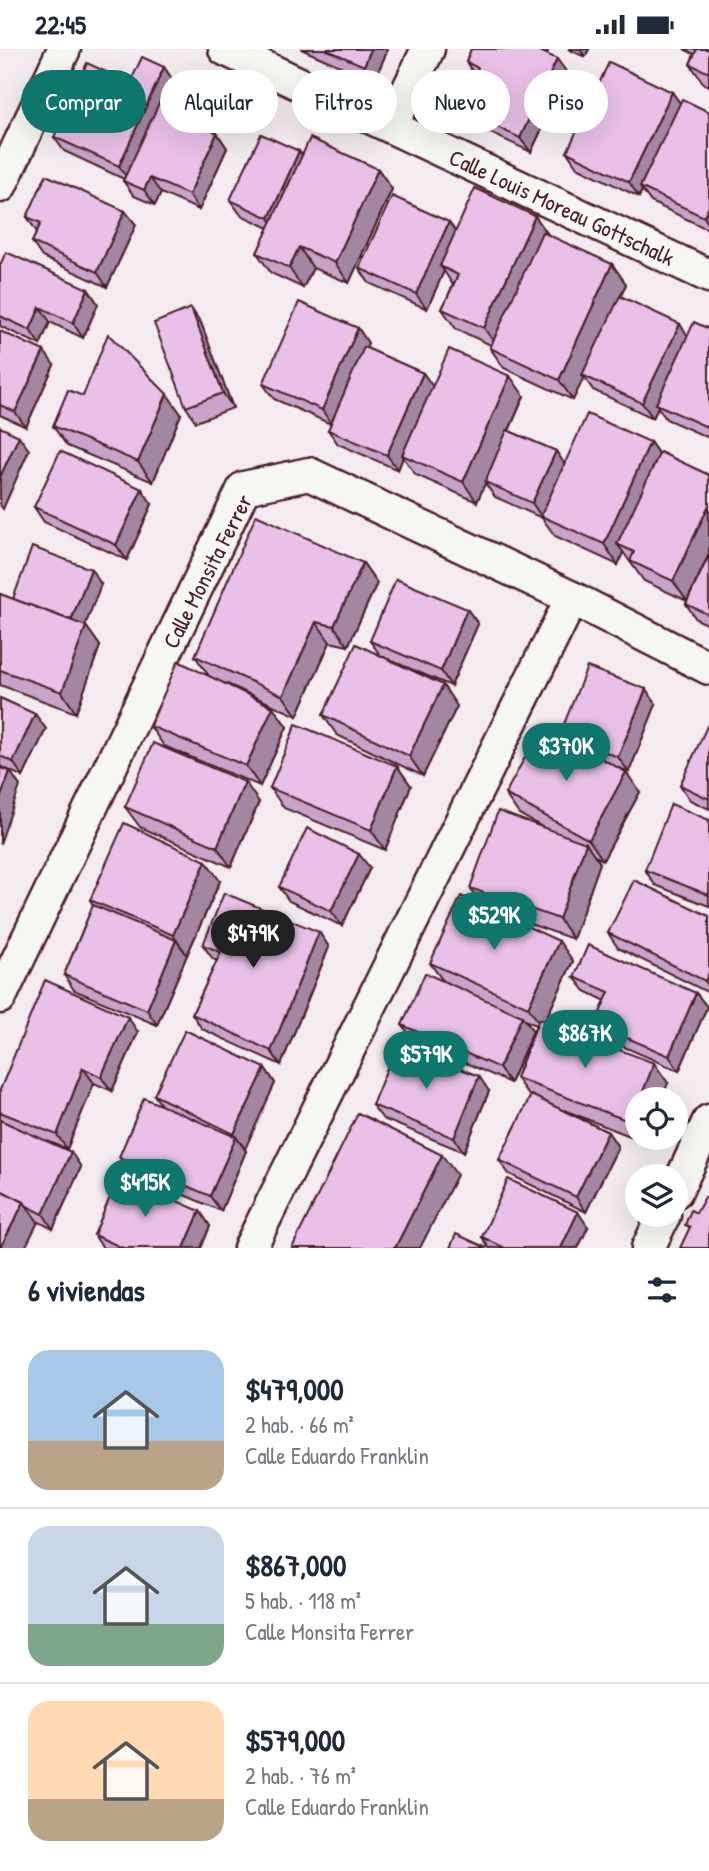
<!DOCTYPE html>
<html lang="es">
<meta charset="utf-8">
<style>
:root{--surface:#fff;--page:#f6f6f7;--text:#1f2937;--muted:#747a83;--line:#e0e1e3;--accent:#0f766e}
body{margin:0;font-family:"Patrick Hand",sans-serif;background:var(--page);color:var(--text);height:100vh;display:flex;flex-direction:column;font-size:26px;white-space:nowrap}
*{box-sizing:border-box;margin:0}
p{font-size:23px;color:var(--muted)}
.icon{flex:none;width:38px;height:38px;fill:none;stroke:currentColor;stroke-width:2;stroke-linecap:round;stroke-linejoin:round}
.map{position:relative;height:1199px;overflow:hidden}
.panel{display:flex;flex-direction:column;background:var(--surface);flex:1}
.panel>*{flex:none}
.hud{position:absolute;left:21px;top:21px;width:668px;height:63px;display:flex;gap:14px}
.fabs{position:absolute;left:625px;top:1038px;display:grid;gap:14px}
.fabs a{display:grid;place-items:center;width:63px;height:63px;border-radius:50%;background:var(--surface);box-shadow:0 7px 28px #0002;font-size:35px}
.price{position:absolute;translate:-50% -60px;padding:0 16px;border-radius:24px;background:var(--accent);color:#fff;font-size:23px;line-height:46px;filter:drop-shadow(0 2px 4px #0008)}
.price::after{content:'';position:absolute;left:50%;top:42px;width:21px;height:16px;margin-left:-10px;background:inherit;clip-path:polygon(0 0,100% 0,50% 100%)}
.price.current{background:#222;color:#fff}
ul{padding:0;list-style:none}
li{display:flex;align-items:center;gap:21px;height:175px;padding:0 28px}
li+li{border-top:2px solid var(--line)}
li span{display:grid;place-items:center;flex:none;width:196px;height:140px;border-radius:21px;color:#555}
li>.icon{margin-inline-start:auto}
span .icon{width:84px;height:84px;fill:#fffc;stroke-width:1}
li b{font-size:30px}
h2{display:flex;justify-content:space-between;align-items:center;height:84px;padding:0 28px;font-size:30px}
.tag{padding:0 24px;border-radius:32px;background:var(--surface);box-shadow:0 7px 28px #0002;font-size:24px;line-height:63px}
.tag.current{background:var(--accent);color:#fff}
.status{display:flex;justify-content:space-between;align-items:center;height:49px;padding:0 35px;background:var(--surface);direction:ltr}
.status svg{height:19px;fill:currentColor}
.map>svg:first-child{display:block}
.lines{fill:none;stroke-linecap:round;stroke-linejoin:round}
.street-casing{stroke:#4a1f2b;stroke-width:37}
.street{stroke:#f6f6f2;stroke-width:32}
.wall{fill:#c8a5c8;stroke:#4a1f2b;stroke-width:2}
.shaded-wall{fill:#a386a2;stroke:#4a1f2b;stroke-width:2}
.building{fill:#e9c0e8;stroke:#4a1f2b;stroke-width:2}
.labels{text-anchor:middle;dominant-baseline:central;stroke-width:7;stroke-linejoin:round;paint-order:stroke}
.street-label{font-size:23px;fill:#4a1f2b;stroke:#f6f6f2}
</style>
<div class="status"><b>22:45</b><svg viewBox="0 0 49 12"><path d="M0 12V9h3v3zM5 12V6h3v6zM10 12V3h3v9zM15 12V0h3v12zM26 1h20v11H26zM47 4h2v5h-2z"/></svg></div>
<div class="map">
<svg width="709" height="1199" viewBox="0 0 709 1199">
<rect width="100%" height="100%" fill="#f3ebf0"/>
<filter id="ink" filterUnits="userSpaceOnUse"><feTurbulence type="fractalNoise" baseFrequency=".0143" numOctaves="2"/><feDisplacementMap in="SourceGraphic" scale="14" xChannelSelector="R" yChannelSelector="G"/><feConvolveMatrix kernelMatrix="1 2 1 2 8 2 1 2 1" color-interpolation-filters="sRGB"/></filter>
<g filter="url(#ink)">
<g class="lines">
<defs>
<g id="street">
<polyline points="225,0 709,227"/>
<polyline points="391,77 428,0"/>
<polyline points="0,137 64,0"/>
<polyline points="0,948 244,439 309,425 572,549 709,619"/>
<polyline points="676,1142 709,1072"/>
<polyline points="250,1199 572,549"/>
<polyline points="648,1199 664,1166"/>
</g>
</defs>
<!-- street casing -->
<use href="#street" class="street-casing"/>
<!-- street -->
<use href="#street" class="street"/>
</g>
<!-- wall -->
<g class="wall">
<polygon points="301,0 388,0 374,32"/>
<polygon points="471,0 549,0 547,5 568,25 531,103 469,74 458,59 475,26 466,13"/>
<polygon points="568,0 589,0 585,8"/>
<polygon points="684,0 709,0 709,37 704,35 690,15 694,5"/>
<polygon points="164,18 174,33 170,41 191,60 187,70 217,84 227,99 199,161 161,144 155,156 134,147 123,132 124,130 64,102 54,88"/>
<polygon points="672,43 680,54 709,63 709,181 651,153 642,141 639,148 577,118 567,103"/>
<polygon points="302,106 378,120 392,140 349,234 313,219 303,239 271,224 257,204 269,179 241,166 230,151"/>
<polygon points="125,162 136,176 107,238 42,208 32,193 37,183 27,168"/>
<polygon points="535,167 549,187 612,215 626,235 621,247 688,286 709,280 709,389 666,370 658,358 653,369 593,341 584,328 573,351 504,319 490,299 491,296 456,280 442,260 453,236 444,222 427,260 369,234 359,219 456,182"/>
<polygon points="0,216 88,240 98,255 83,289 50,273 40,296 0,277"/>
<polygon points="201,274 233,359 196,373 186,358"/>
<polygon points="358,279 368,294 366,299 423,324 432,337 524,347 509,382 556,402 564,415 650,393 659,406 687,552 644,532 623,503 618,516 555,487 542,469 495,448 485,434 477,453 416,426 403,408 398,421 338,395 328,381 331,375 274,350 263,335"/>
<polygon points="0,282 54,316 26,378 0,366"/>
<polygon points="83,347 181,365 153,433 67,397 53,377"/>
<polygon points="152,455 127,511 44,473 34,458"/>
<polygon points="709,506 709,576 696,570 686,555"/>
<polygon points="363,514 377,534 348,597 330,593 297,667 225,634 273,658 287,678 260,737 164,697 150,677 209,627 195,607"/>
<polygon points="101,535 85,576 100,597 76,664 0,636 0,545 13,550"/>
<polygon points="467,560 478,575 451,637 383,608 457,657 423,727 337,686 323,666 380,606 370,592"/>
<polygon points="0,649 35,665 46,680 23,728 0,717"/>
<polygon points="656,655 629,723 619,719 640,743 603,811 595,807 600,814 573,890 501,865 573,912 545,972 668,1034 637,1050 637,1088 647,1088 645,1093 564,1061 608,1083 618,1098 586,1163 509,1125 499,1111 530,1048 516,1029 536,976 525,971 533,982 510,1034 413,990 402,976 443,932 430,914 482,856 470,839 542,778 519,765 505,745 563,688 560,685"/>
<polygon points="709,678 709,760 690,751 680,736"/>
<polygon points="397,717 411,737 385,801 284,759 270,739"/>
<polygon points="259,753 231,818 140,778 125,758"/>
<polygon points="709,771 709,857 655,836 645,821"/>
<polygon points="370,819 342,877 289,852 279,838"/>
<polygon points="220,832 187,906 157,976 74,941 64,926 93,856 90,851"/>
<polygon points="709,867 709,944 618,899 608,884"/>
<polygon points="319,883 329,898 281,1016 202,980 192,965 217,912 213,910 203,896"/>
<polygon points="574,928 696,944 707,958 679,1022 606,990 595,975 606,952 585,942"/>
<polygon points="138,983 112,1042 94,1034 67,1100 47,1092 81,1118 53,1180 37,1172 38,1173 0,1199 0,1041"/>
<polygon points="265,1019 275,1034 244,1099 246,1102 221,1162 129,1122 119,1108 161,1056 154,1046"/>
<polygon points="489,1042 464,1103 383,1070 372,1056"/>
<polygon points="200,1162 210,1177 201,1199 103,1199 94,1186"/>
<polygon points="588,1178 578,1199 489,1199 482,1188"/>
</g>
<!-- shaded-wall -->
<g class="shaded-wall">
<polygon points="371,0 388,0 374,32 364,17"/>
<polygon points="539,0 549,0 545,8"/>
<polygon points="580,0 589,0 585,8"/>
<polygon points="557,10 568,25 531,103 520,89"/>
<polygon points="164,18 174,33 129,132 119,117"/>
<polygon points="672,43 682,57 640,138 642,141 639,148 629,133"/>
<polygon points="181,45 191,60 183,78 173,63"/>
<polygon points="217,84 227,99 199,161 189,146"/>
<polygon points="299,102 310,117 279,184 269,169"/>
<polygon points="378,120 392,140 349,234 335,214"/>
<polygon points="150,129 161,144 155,156 144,141"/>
<polygon points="709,157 709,176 704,168"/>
<polygon points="125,162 136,176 107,238 97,223"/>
<polygon points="535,167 549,187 498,299 484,279"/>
<polygon points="449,173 459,188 440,217 444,222 427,260 416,245"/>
<polygon points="299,198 313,219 303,239 289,219"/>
<polygon points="612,215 626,235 584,327 582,326 584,328 573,351 559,331"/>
<polygon points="88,240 98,255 83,289 73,274"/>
<polygon points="40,258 50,273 40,296 30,281"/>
<polygon points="191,259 201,274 233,359 223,344"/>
<polygon points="680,275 690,290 656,355 658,358 653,369 642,354"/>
<polygon points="358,279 368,294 332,376 322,361"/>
<polygon points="44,302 54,316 26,378 15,363"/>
<polygon points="423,324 434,339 402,406 403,408 398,421 387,406"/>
<polygon points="510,327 524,347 477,453 463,433"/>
<polygon points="167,345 181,365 153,433 138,413"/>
<polygon points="19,387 29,401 3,460 0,456 0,428"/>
<polygon points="650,393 664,413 617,495 623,503 618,516 604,495"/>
<polygon points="556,402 566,417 541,467 532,454"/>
<polygon points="142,440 152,455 127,511 116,496"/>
<polygon points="709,456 709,505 687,552 673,532"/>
<polygon points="363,514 377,534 348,597 334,577"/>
<polygon points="91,520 101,535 80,590 70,575"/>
<polygon points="467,560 478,575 451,637 441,622"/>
<polygon points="316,573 330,593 297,667 283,647"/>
<polygon points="86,577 100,597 76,664 62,643"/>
<polygon points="443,636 457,657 423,727 409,707"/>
<polygon points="646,640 656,655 629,723 618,708"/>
<polygon points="273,658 287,678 260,737 246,717"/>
<polygon points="35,665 46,680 23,728 13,713"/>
<polygon points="397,717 411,737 385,801 371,781"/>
<polygon points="10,722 20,737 0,795 0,750"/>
<polygon points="626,723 640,743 603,811 589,791"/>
<polygon points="245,733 259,753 231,818 217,798"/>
<polygon points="586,794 600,814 573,890 559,870"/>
<polygon points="359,805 370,819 342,877 331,862"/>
<polygon points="206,812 220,832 187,906 173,886"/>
<polygon points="319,883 329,898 281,1016 271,1002"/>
<polygon points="176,891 187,906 157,976 147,961"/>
<polygon points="559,892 573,912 542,978 528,958"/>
<polygon points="709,924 709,938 705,932"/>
<polygon points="696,944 707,958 679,1022 669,1007"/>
<polygon points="522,967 533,982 510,1034 499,1019"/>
<polygon points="128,968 138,983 112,1042 101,1028"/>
<polygon points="654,1014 668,1034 662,1050 640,1050"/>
<polygon points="83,1019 94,1034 67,1100 57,1086"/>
<polygon points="265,1019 275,1034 245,1100 234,1085"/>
<polygon points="479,1027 489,1042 464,1103 454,1089"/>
<polygon points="637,1058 637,1081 631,1073"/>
<polygon points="608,1083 618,1098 586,1163 576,1148"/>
<polygon points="236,1088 246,1102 221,1162 210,1147"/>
<polygon points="71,1103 81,1118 53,1180 43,1165"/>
<polygon points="442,1106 457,1126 420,1199 395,1199"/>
<polygon points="24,1153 38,1173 25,1199 0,1199"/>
<polygon points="200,1162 210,1177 201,1199 184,1199"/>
<polygon points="578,1163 588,1178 578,1199 561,1199"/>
</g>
<!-- building -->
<g class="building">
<polygon points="325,0 371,0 364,17"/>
<polygon points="471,0 536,0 557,10 520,89 458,59 478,19 466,13"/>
<polygon points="697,0 709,0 709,24 690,15"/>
<polygon points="142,8 164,18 119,117 54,88 87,14 130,34"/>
<polygon points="609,13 672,43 629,133 567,103"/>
<polygon points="166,39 181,45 173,63 217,84 189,146 150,129 144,141 123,132"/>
<polygon points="682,50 709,63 709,157 704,168 640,138"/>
<polygon points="261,85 299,102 269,169 230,151"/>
<polygon points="310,89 378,120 335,214 299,198 289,219 257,204"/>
<polygon points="46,126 125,162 97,223 32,193 41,174 27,168"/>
<polygon points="475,139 535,167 484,279 442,260 458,226 440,217"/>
<polygon points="392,147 449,173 416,245 359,219"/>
<polygon points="542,183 612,215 559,331 490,299"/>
<polygon points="6,203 88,240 73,274 40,258 30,281 0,267 0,216"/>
<polygon points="620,247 680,275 642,354 582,326"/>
<polygon points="299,253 358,279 322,361 263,335"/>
<polygon points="191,259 223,344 186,358 154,274"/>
<polygon points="694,273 709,280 709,379 656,355"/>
<polygon points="0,282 44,302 15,363 0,356"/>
<polygon points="108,285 167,345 138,413 53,377 68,341 83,347"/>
<polygon points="364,298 423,324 387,406 328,381"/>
<polygon points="449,300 510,327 463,433 402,406"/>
<polygon points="587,365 650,393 604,495 541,467"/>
<polygon points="0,378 19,387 0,428"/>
<polygon points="507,381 556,402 532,454 485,433"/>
<polygon points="60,402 142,440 116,496 34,458"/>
<polygon points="660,403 709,426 709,456 673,532 630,512 634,503 617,495"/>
<polygon points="256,466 363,514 334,577 316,573 283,647 195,607"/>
<polygon points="32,498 91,520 71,571 13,550"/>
<polygon points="709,506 709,566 686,555"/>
<polygon points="396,530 467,560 441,622 370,592"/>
<polygon points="0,545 86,577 62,643 0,621"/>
<polygon points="356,595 443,636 409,707 323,666"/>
<polygon points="178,612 273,658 246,717 150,677"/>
<polygon points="587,618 646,640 618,708 560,685"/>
<polygon points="0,649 35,665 13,713 0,707"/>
<polygon points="296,675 397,717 371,781 270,739"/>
<polygon points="542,677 626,723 589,791 505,745"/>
<polygon points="707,677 709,678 709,750 680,736"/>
<polygon points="153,694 245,733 217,798 125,758"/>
<polygon points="0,719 10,722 0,750"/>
<polygon points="671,755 709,771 709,846 645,821"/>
<polygon points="498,762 586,794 559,870 470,839"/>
<polygon points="124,774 206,812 173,886 90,851"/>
<polygon points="307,779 359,805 331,862 279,838"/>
<polygon points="634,831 709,867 709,924 705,932 608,884"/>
<polygon points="224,844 319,883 271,1002 192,965 221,903 203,896"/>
<polygon points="461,847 559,892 528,958 430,914"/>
<polygon points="93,856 176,891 147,961 64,926"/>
<polygon points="588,896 696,944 669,1007 595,975 609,943 574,928"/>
<polygon points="425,924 522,967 499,1019 402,976"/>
<polygon points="45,931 128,968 101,1028 83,1019 57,1086 0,1063 0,1041"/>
<polygon points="539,970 654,1014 640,1050 637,1050 637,1058 631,1073 516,1029"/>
<polygon points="185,981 265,1019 234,1085 154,1046"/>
<polygon points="397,995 479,1027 454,1089 372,1056"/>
<polygon points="531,1046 608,1083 576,1148 499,1111"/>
<polygon points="144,1049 236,1088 210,1147 119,1108"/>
<polygon points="358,1064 442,1106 395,1199 292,1199"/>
<polygon points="0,1071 71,1103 43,1165 27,1157 24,1153 0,1141"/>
<polygon points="119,1127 200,1162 184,1199 123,1199 94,1186"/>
<polygon points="508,1130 578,1163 561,1199 505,1199 482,1188"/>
<polygon points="0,1141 24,1153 0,1199"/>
<polygon points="705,1148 709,1150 709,1199 680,1199 690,1178 685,1176 691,1161 696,1164"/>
<polygon points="456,1185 487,1199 450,1199"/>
</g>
</g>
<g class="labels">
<!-- street labels -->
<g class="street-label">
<text transform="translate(562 158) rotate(25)">Calle Louis Moreau Gottschalk</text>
<text transform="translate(207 522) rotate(-63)">Calle Monsita Ferrer</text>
</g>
</g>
</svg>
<div class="fabs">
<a><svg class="icon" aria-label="locate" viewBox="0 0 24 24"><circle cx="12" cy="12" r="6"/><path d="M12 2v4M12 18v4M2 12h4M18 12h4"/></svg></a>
<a><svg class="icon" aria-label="layers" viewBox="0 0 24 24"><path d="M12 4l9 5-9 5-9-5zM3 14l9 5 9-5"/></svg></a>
</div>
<b class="price" style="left:566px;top:734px">$370K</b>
<b class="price" style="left:494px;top:903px">$529K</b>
<b class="price current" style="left:253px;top:921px">$479K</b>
<b class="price" style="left:585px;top:1021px">$867K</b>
<b class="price" style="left:426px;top:1042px">$579K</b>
<b class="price" style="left:145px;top:1170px">$415K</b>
<div class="hud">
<a class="tag current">Comprar</a>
<a class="tag">Alquilar</a>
<a class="tag">Filtros</a>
<a class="tag">Nuevo</a>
<a class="tag">Piso</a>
</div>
</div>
<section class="panel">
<h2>6 viviendas<svg class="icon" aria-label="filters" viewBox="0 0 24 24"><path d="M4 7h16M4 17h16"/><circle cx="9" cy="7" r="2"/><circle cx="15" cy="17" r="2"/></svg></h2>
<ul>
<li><span style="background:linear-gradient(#a9c7e8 65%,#b9a48a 0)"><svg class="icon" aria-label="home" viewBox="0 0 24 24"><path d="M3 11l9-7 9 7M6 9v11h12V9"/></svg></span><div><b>$479,000</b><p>2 hab. · 66 m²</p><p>Calle Eduardo Franklin</p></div></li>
<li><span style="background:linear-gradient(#c9d6e8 70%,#7fa58c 0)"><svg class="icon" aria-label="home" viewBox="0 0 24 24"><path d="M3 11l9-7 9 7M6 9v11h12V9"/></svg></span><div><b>$867,000</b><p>5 hab. · 118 m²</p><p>Calle Monsita Ferrer</p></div></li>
<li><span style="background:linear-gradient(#ffd9b3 70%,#b9a48a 0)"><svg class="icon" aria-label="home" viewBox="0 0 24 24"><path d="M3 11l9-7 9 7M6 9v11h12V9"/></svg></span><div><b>$579,000</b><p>2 hab. · 76 m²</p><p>Calle Eduardo Franklin</p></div></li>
</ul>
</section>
